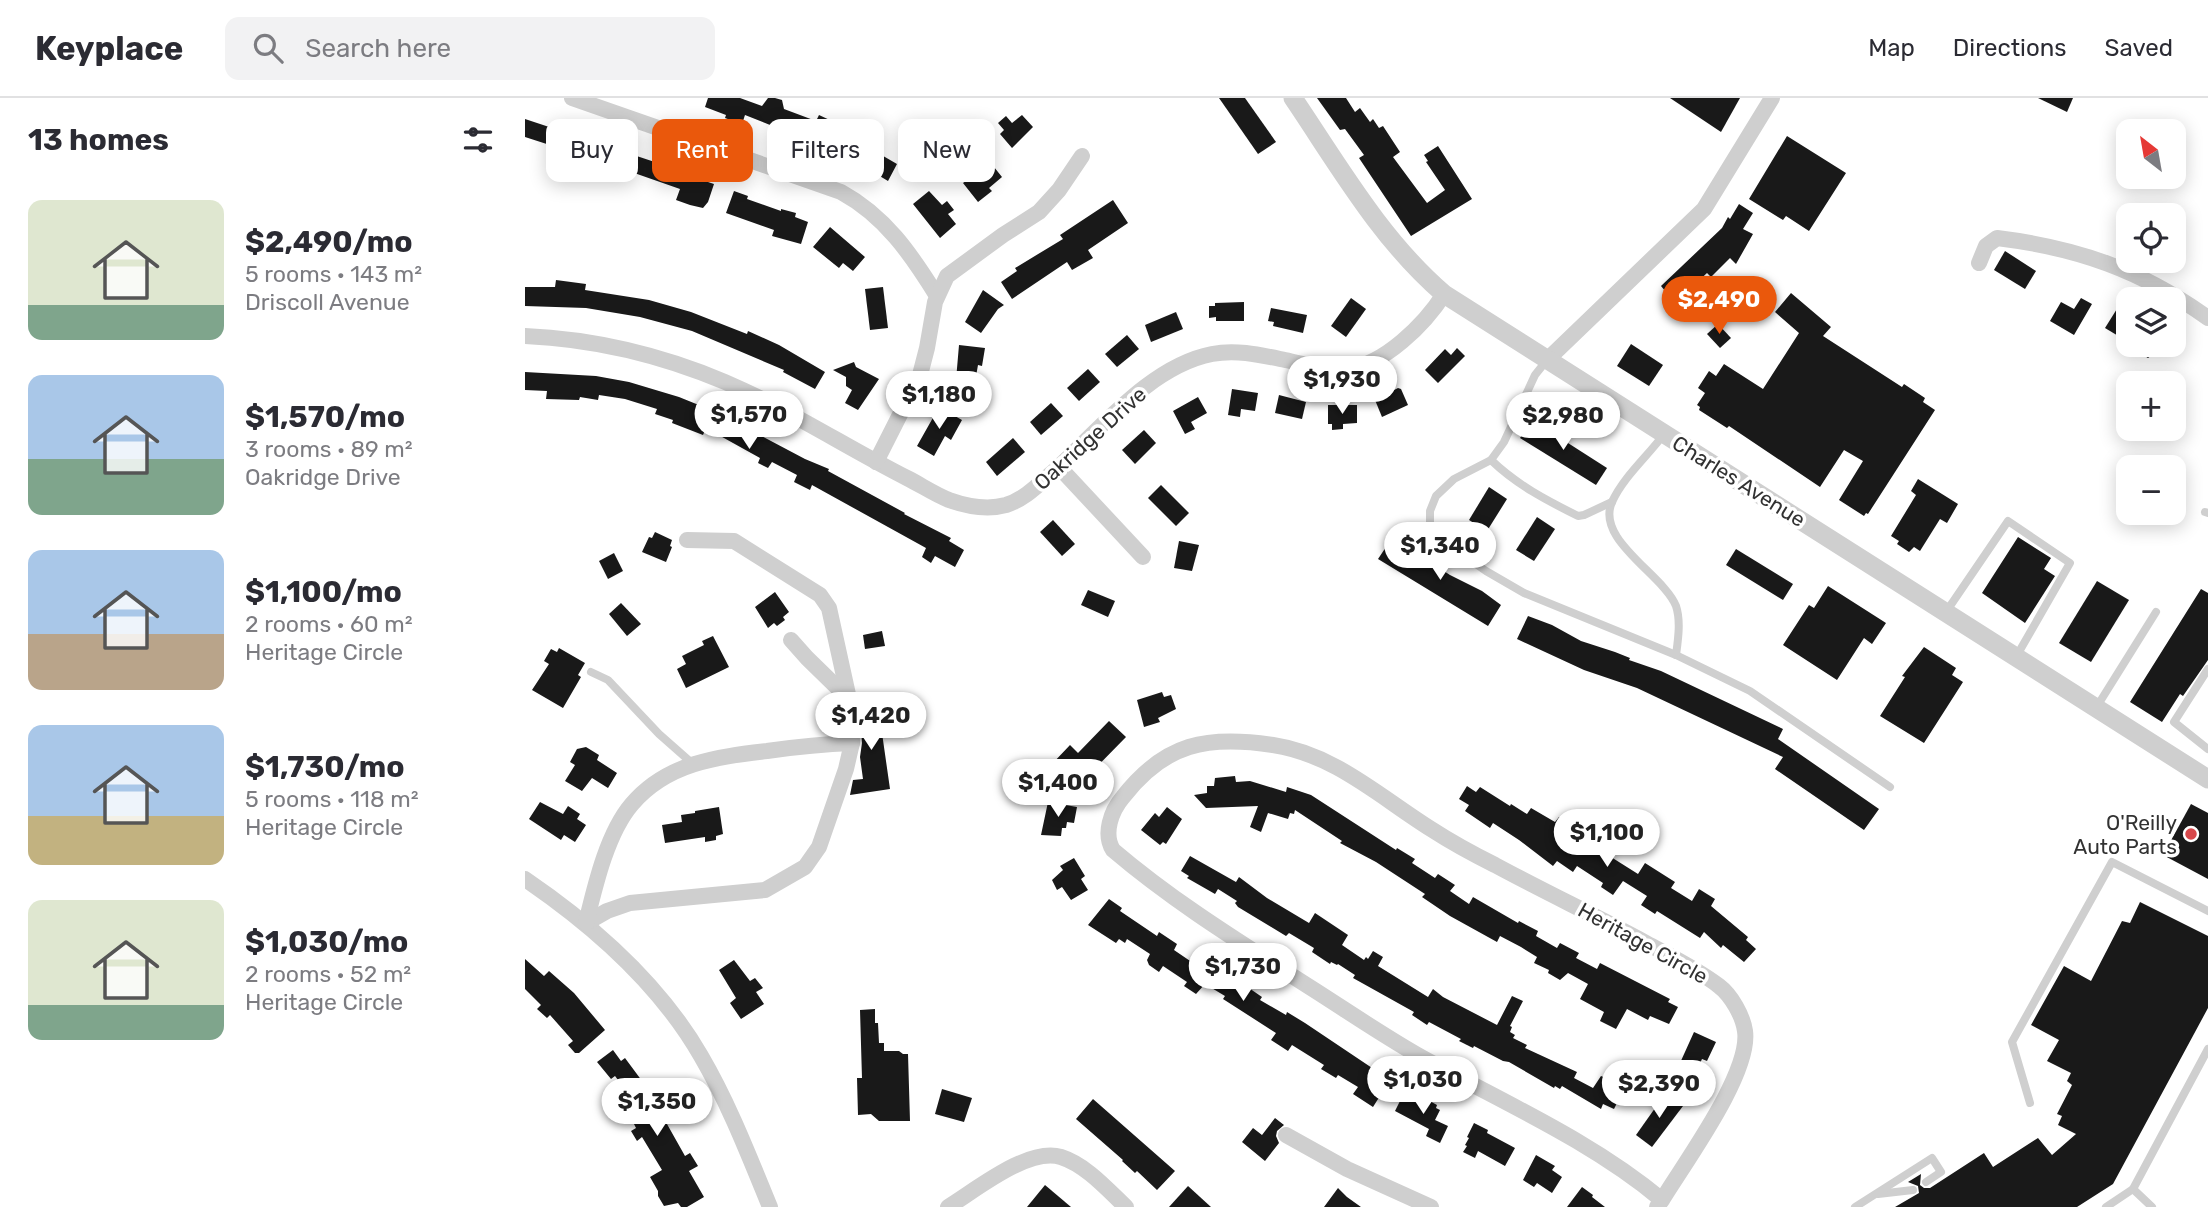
<!DOCTYPE html>
<meta charset="utf-8">
<style>
:root{--surface:#fff;--page:#f2f2f3;--text:#2b2b33;--muted:#7c7c81;--line:#e1e1e2;--accent:#ea580c}
body{margin:0;font-family:Rubik,sans-serif;background:var(--page);color:var(--text);height:100vh;display:flex;flex-direction:column;font-size:26px;white-space:nowrap}
*{box-sizing:border-box;margin:0}
p{font-size:23px;color:var(--muted)}
.icon{flex:none;width:38px;height:38px;fill:none;stroke:currentColor;stroke-width:2;stroke-linecap:round;stroke-linejoin:round}
.map{position:relative;flex:1;overflow:hidden}
.details{display:flex;flex-direction:column;background:var(--surface);width:525px}
.details>*{flex:none}
.hud{position:absolute;left:21px;top:21px;width:665px;height:63px;display:flex;gap:14px}
.needle{width:46px;rotate:329deg}
.buttons{position:absolute;left:1591px;top:21px;display:grid;gap:14px}
.buttons a{display:grid;place-items:center;width:70px;height:70px;border-radius:14px;background:var(--surface);box-shadow:0 4px 18px #0003;font-size:35px}
.price{position:absolute;translate:-50% -60px;padding:0 16px;border-radius:24px;background:#fff;color:#222;font-size:23px;line-height:46px;filter:drop-shadow(0 2px 4px #0008)}
.price::after{content:'';position:absolute;left:50%;top:42px;width:21px;height:16px;margin-left:-10px;background:inherit;clip-path:polygon(0 0,100% 0,50% 100%)}
.price.selected{background:var(--accent);color:#fff}
ul{padding:0;list-style:none}
li{display:flex;align-items:center;gap:21px;height:175px;padding:0 28px}
li span{display:grid;place-items:center;flex:none;width:196px;height:140px;border-radius:14px;color:#555}
li>.icon{margin-inline-start:auto}
span .icon{width:84px;height:84px;fill:#fffc;stroke-width:1}
li b{font-size:30px}
h2{display:flex;justify-content:space-between;align-items:center;height:84px;padding:0 28px;font-size:30px}
.pill{padding:0 24px;border-radius:14px;background:var(--surface);box-shadow:0 4px 18px #0003;font-size:24px;line-height:63px}
.pill.selected{background:var(--accent);color:#fff}
header{display:flex;align-items:center;gap:42px;box-sizing:border-box;height:98px;padding:0 35px;background:var(--surface);border-bottom:2px solid var(--line)}
header strong{font-size:33px}
nav{display:flex;gap:38px;margin-inline-start:auto;font-size:24px}
.search{width:490px;height:63px;background:var(--page);display:flex;align-items:center;gap:18px;box-sizing:border-box;padding:0 24px;border-radius:14px;color:var(--muted);font-size:26px}
main{display:flex;flex:1;min-height:0}
.map>svg:first-child{display:block}
.building{fill:#191919}
.lines{fill:none;stroke-linecap:round;stroke-linejoin:round}
.service{stroke:#cfcfcf;stroke-width:8}
.minor{stroke:#cfcfcf;stroke-width:16}
.tertiary{stroke:#cfcfcf;stroke-width:19}
.poi-dot{fill:#d7474a;stroke:#fff;stroke-width:2.5}
.labels{text-anchor:middle;dominant-baseline:central;stroke-width:7;stroke-linejoin:round;paint-order:stroke}
.street-label{font-size:21px;fill:#323232;stroke:#fff}
.poi-label{font-size:21px;fill:#323232;stroke:#fff;text-anchor:end}
</style>
<header>
<strong>Keyplace</strong>
<div class="search"><svg class="icon" aria-label="search" viewBox="0 0 24 24"><circle cx="10" cy="10" r="6"/><path d="M15 15l6 6"/></svg>Search here</div>
<nav><a>Map</a><a>Directions</a><a>Saved</a></nav>
</header>
<main>
<section class="details">
<h2>13 homes<svg class="icon" aria-label="filters" viewBox="0 0 24 24"><path d="M4 7h16M4 17h16"/><circle cx="9" cy="7" r="2"/><circle cx="15" cy="17" r="2"/></svg></h2>
<ul>
<li><span style="background:linear-gradient(#dfe7d0 75%,#7fa58c 0)"><svg class="icon" aria-label="home" viewBox="0 0 24 24"><path d="M3 11l9-7 9 7M6 9v11h12V9"/></svg></span><div><b>$2,490/mo</b><p>5 rooms · 143 m²</p><p>Driscoll Avenue</p></div></li>
<li><span style="background:linear-gradient(#a9c7e8 60%,#7fa58c 0)"><svg class="icon" aria-label="home" viewBox="0 0 24 24"><path d="M3 11l9-7 9 7M6 9v11h12V9"/></svg></span><div><b>$1,570/mo</b><p>3 rooms · 89 m²</p><p>Oakridge Drive</p></div></li>
<li><span style="background:linear-gradient(#a9c7e8 60%,#b9a48a 0)"><svg class="icon" aria-label="home" viewBox="0 0 24 24"><path d="M3 11l9-7 9 7M6 9v11h12V9"/></svg></span><div><b>$1,100/mo</b><p>2 rooms · 60 m²</p><p>Heritage Circle</p></div></li>
<li><span style="background:linear-gradient(#a9c7e8 65%,#c2b280 0)"><svg class="icon" aria-label="home" viewBox="0 0 24 24"><path d="M3 11l9-7 9 7M6 9v11h12V9"/></svg></span><div><b>$1,730/mo</b><p>5 rooms · 118 m²</p><p>Heritage Circle</p></div></li>
<li><span style="background:linear-gradient(#dfe7d0 75%,#7fa58c 0)"><svg class="icon" aria-label="home" viewBox="0 0 24 24"><path d="M3 11l9-7 9 7M6 9v11h12V9"/></svg></span><div><b>$1,030/mo</b><p>2 rooms · 52 m²</p><p>Heritage Circle</p></div></li>
</ul>
</section>
<div class="map">
<svg width="1683" height="1109" viewBox="0 0 1683 1109">
<rect width="100%" height="100%" fill="#fff"/>
<!-- building -->
<g class="building">
<polygon points="183,0 215,0 237,8 243,0 250,0 257,2 259,11 291,23 294,17 309,24 306,31 318,36 309,54 268,34 266,39 248,33 250,29 220,17 218,23 213,21 211,24 200,20 201,17 180,9"/>
<polygon points="694,0 720,0 751,44 733,56"/>
<polygon points="792,0 821,0 830,14 835,10 845,24 848,21 854,30 858,28 875,54 868,59 902,105 920,92 901,64 903,63 899,57 913,48 947,101 886,138 834,60 839,57 820,31 815,32"/>
<polygon points="1145,0 1215,0 1196,34"/>
<polygon points="1513,0 1548,0 1542,14"/>
<polygon points="497,17 508,29 487,50 475,36 479,32 473,25 481,18 487,25"/>
<polygon points="0,21 175,79 174,81 189,86 183,104 178,110 165,107 151,102 155,91 95,70 93,74 60,63 62,59 0,39"/>
<polygon points="344,34 357,41 354,47 357,48 353,55 372,66 363,83 328,62"/>
<polygon points="1262,38 1321,75 1284,133 1261,118 1258,122 1224,101"/>
<polygon points="453,60 460,68 465,64 477,79 464,90 467,93 453,104 438,85 449,77 442,69"/>
<polygon points="209,93 223,98 222,101 256,113 256,111 271,115 270,119 283,124 276,146 247,138 249,132 201,115"/>
<polygon points="404,93 417,107 422,103 429,112 423,116 431,126 415,140 388,106"/>
<polygon points="588,102 603,125 563,152 568,160 547,172 542,164 487,201 476,184 492,173 490,170 538,141 535,137"/>
<polygon points="1214,106 1228,115 1218,131 1228,136 1211,166 1205,160 1186,179 1182,175 1150,205 1136,188 1197,130 1203,119 1205,121"/>
<polygon points="305,129 340,159 328,173 318,165 314,170 309,166 288,149"/>
<polygon points="1480,153 1511,173 1500,191 1469,172"/>
<polygon points="31,182 61,186 60,192 124,202 166,214 222,236 223,233 254,247 300,274 290,291 258,274 259,272 167,233 115,219 61,210 0,208 0,189 30,189"/>
<polygon points="358,189 363,230 345,232 340,191"/>
<polygon points="458,192 479,207 473,211 456,235 440,224"/>
<polygon points="1266,195 1306,229 1298,238 1377,289 1379,286 1400,300 1398,304 1410,312 1343,416 1341,415 1339,418 1314,402 1338,363 1319,352 1295,389 1204,328 1202,330 1174,312 1175,309 1172,307 1180,295 1173,290 1184,273 1191,278 1199,266 1238,291 1274,235 1250,214"/>
<polygon points="826,200 841,211 821,239 806,228"/>
<polygon points="1556,200 1567,206 1549,237 1525,223 1536,204 1549,211"/>
<polygon points="719,204 719,223 691,223 691,219 684,220 684,208 690,208 690,205"/>
<polygon points="1595,206 1603,211 1603,227 1595,239 1580,230"/>
<polygon points="746,210 782,217 778,235 748,228 749,224 743,223"/>
<polygon points="651,214 658,231 626,244 620,227"/>
<polygon points="1193,226 1206,240 1195,250 1182,236"/>
<polygon points="602,237 614,251 592,269 580,256"/>
<polygon points="1106,246 1138,267 1124,288 1092,268"/>
<polygon points="434,247 460,250 457,268 453,267 450,284 431,282"/>
<polygon points="1601,247 1641,247 1623,260"/>
<polygon points="932,250 940,258 913,285 900,272 920,251 926,257"/>
<polygon points="329,264 331,269 354,281 333,312 320,305 327,292 321,288 321,279 308,272"/>
<polygon points="563,271 575,284 554,303 542,290"/>
<polygon points="0,274 71,278 104,284 154,299 191,314 280,361 304,371 303,373 380,415 379,416 426,440 424,443 439,452 430,469 410,458 406,465 397,459 401,450 287,387 285,392 269,384 272,377 247,364 243,370 233,365 235,360 181,330 178,337 147,325 148,322 130,316 132,311 100,301 74,297 73,302 55,299 54,302 21,301 22,293 0,292"/>
<polygon points="873,290 876,291 883,307 857,319 850,302"/>
<polygon points="707,291 733,295 730,313 716,311 715,319 703,317"/>
<polygon points="754,297 781,304 777,321 750,315"/>
<polygon points="673,299 682,315 666,324 670,331 660,336 648,313"/>
<polygon points="526,305 538,318 516,337 505,324"/>
<polygon points="803,307 832,307 832,325 818,326 818,331 807,332 807,326 803,326"/>
<polygon points="414,309 437,322 426,342 420,338 409,358 392,348"/>
<polygon points="1007,322 1082,370 1071,387 995,340"/>
<polygon points="619,332 631,345 610,366 597,352"/>
<polygon points="488,340 500,354 472,378 461,364"/>
<polygon points="1393,381 1433,406 1422,425 1415,421 1395,453 1389,449 1384,454 1372,446 1374,443 1366,438 1391,397 1386,393"/>
<polygon points="636,387 664,415 651,428 623,400"/>
<polygon points="964,389 982,401 962,433 944,422"/>
<polygon points="1012,419 1030,431 1009,463 991,452"/>
<polygon points="528,422 550,446 537,458 515,434"/>
<polygon points="130,434 147,442 145,448 147,449 141,464 117,454 124,439 127,440"/>
<polygon points="1493,439 1526,460 1519,471 1530,478 1500,525 1457,495"/>
<polygon points="867,440 903,460 902,462 925,477 957,493 976,507 963,528 853,461"/>
<polygon points="654,443 674,447 667,473 649,470"/>
<polygon points="1211,451 1268,486 1258,502 1201,467"/>
<polygon points="89,455 98,473 83,481 74,463"/>
<polygon points="1572,483 1604,502 1566,564 1534,545"/>
<polygon points="1303,488 1361,525 1347,546 1339,540 1312,582 1258,547 1284,507 1289,510"/>
<polygon points="1676,491 1683,495 1683,562 1658,598 1655,596 1637,624 1605,604"/>
<polygon points="563,492 590,503 583,519 556,507"/>
<polygon points="250,494 264,514 258,519 260,522 252,528 249,525 243,530 230,509"/>
<polygon points="96,505 116,526 102,538 84,516"/>
<polygon points="1003,518 1027,527 1056,543 1090,554 1105,560 1104,562 1136,573 1258,631 1253,641 1354,711 1339,732 1250,671 1258,659 1112,590 1059,572 992,541"/>
<polygon points="357,533 360,548 340,551 338,537"/>
<polygon points="188,538 204,569 161,590 152,571 161,566 157,558 179,547 177,543"/>
<polygon points="1399,549 1431,570 1427,577 1438,584 1399,645 1355,618 1380,579 1377,578"/>
<polygon points="34,550 60,565 53,577 56,579 38,610 7,592 24,566 19,563 26,551 32,554"/>
<polygon points="637,594 639,599 646,597 651,611 633,620 635,624 619,629 612,602"/>
<polygon points="346,595 353,635 357,635 365,691 325,697 328,682 338,681 335,659 337,645 334,597"/>
<polygon points="315,611 316,626 301,629 298,614"/>
<polygon points="584,623 601,639 551,690 527,666 545,647 553,655"/>
<polygon points="61,649 74,657 72,662 92,675 83,690 67,680 57,693 40,683 50,667 45,664 52,651"/>
<polygon points="710,678 711,684 725,683 761,694 762,689 786,697 871,752 872,750 890,761 887,765 910,780 913,776 930,787 925,793 944,806 948,799 993,825 994,823 1013,833 1011,838 1032,850 1035,845 1054,855 1051,860 1072,871 1075,865 1145,901 1143,904 1153,909 1144,926 1125,918 1123,922 1102,911 1091,931 1075,923 1079,914 1055,901 1063,886 1043,875 1035,882 1023,875 1024,872 1009,865 1012,859 996,849 975,838 972,844 925,818 897,799 900,796 851,764 815,745 817,743 770,712 769,716 765,715 763,721 743,715 736,734 725,729 733,708 681,710 669,697 682,695 682,688 689,688 690,680"/>
<polygon points="942,688 951,694 955,689 985,708 986,706 1002,716 1006,710 1030,724 1034,719 1069,741 1067,747 1113,776 1120,765 1150,784 1146,790 1167,803 1174,791 1190,801 1186,808 1223,839 1221,842 1231,851 1219,864 1198,847 1196,850 1179,834 1175,840 1132,813 1130,816 1116,807 1122,798 1098,783 1088,797 1076,789 1078,785 1052,768 1048,774 1032,763 1028,768 994,742 968,725 965,730 940,713 944,707 934,701"/>
<polygon points="15,704 38,716 43,708 55,716 52,721 61,727 50,744 39,737 36,742 4,721"/>
<polygon points="523,704 552,709 549,725 542,724 541,730 537,730 536,738 516,737"/>
<polygon points="1666,706 1683,715 1683,781 1638,757"/>
<polygon points="194,709 198,736 191,738 191,742 180,744 180,739 140,745 137,727 157,724 156,717 170,715 170,713"/>
<polygon points="642,709 657,721 641,746 638,744 635,747 616,732 630,715 634,719"/>
<polygon points="665,758 711,784 714,779 742,800 784,825 790,815 823,837 817,847 839,862 841,859 843,861 848,853 858,859 853,868 903,899 908,891 918,899 972,927 987,898 998,903 985,928 987,929 985,934 990,937 988,940 1002,947 1000,950 1052,974 1049,980 1068,990 1076,978 1085,982 1082,987 1097,995 1089,1011 1078,1006 1076,1011 1037,988 1035,991 1030,988 1029,990 984,964 978,963 949,948 948,950 934,943 936,941 904,924 902,927 887,917 889,914 828,880 830,877 813,866 812,867 806,864 805,866 787,854 789,850 764,835 761,838 713,809 710,805 712,803 693,791 690,796 662,780 664,778 656,773"/>
<polygon points="549,760 560,778 556,781 563,792 546,802 537,789 532,792 527,782 538,772 535,768"/>
<polygon points="584,801 597,810 595,813 632,838 634,834 652,846 649,852 671,867 675,862 718,892 721,888 737,899 735,902 761,917 762,914 780,925 865,982 848,1009 828,996 833,989 813,977 811,980 796,971 799,967 767,947 763,953 746,942 751,935 698,901 700,898 680,886 671,896 659,888 662,884 638,868 634,874 624,867 622,862 625,856 602,841 600,845 594,841 591,845 563,827"/>
<polygon points="1615,804 1683,838 1683,910 1588,1086 1552,1109 1370,1109 1394,1095 1393,1088 1383,1084 1396,1076 1395,1087 1399,1090 1405,1090 1459,1055 1468,1069 1513,1040 1527,1057 1551,1036 1533,1027 1537,1018 1532,1016 1547,987 1542,983 1546,975 1522,963 1534,942 1506,927 1539,868 1566,883 1597,823 1605,825"/>
<polygon points="0,861 19,878 24,873 49,895 80,932 54,955 50,955 43,947 48,943 25,917 22,920 12,911 16,907 0,891"/>
<polygon points="209,862 225,883 230,880 238,890 231,894 239,906 216,921 205,905 211,900 194,872"/>
<polygon points="350,911 350,925 353,925 354,945 359,945 359,953 374,953 378,956 383,956 385,1023 354,1023 346,1016 333,1017 332,980 337,980 335,912"/>
<polygon points="1169,934 1191,944 1182,963 1177,961 1172,972 1155,965"/>
<polygon points="88,952 96,963 100,960 120,987 160,1058 165,1055 173,1068 164,1073 179,1099 162,1109 156,1109 153,1105 139,1108 133,1098 133,1093 125,1079 137,1072 117,1039 112,1043 106,1033 111,1030 108,1024 117,1019 112,1010 114,1009 90,978 86,981 72,964"/>
<polygon points="417,991 447,1000 439,1024 410,1016"/>
<polygon points="879,995 899,1005 901,1001 912,1007 911,1010 915,1012 910,1022 923,1028 915,1045 901,1038 904,1031 870,1013"/>
<polygon points="1140,996 1158,1008 1127,1049 1111,1037"/>
<polygon points="568,1001 650,1073 632,1092 612,1073 610,1075 597,1063 598,1062 551,1021"/>
<polygon points="750,1020 759,1027 752,1033 751,1038 754,1045 740,1063 717,1044 728,1030 737,1037"/>
<polygon points="949,1025 963,1032 962,1035 990,1050 980,1068 953,1053 950,1060 938,1054 942,1048 940,1047 944,1040 942,1039"/>
<polygon points="1011,1057 1030,1068 1027,1072 1037,1079 1027,1095 1012,1085 1009,1089 998,1082"/>
<polygon points="520,1087 546,1109 502,1109"/>
<polygon points="663,1088 686,1109 644,1109"/>
<polygon points="1057,1089 1068,1097 1067,1099 1080,1109 1042,1109"/>
<polygon points="813,1090 822,1099 836,1109 799,1109"/>
</g>
<g class="lines">
<!-- service -->
<g class="service">
<polyline points="1022,262 1010,277 979,344 966,362 929,381 911,398 905,413 905,425 914,440 961,473 999,495 1151,557 1225,593 1365,689"/>
<path d="M 1139,336 C 1123,358 1099,378 1087,404 C 1070,442 1139,477 1151,508 C 1156,523 1153,542 1151,557"/>
<path d="M 966,362 C 992,387 1021,402 1053,418 L 1059,417 L 1087,404"/>
<polyline points="1680,414 1683,415"/>
<polyline points="1421,514 1483,423 1545,465 1491,559"/>
<polyline points="1683,571 1649,624 1683,651"/>
<polyline points="66,574 83,582 134,636 168,666"/>
<polyline points="1571,610 1631,514"/>
<polyline points="1505,1005 1487,944 1587,764 1683,813"/>
<polyline points="1353,1096 1388,1092"/>
<polyline points="1330,1109 1407,1060 1416,1074 1401,1084"/>
<polyline points="1581,1109 1608,1091"/>
<polyline points="1627,1109 1608,1091 1683,951"/>
</g>
<!-- minor -->
<g class="minor">
<path d="M 47,0 L 316,94 C 360,118 386,156 412,198"/>
<path d="M 1454,165 L 1461,148 L 1472,140 C 1553,150 1616,172 1683,220"/>
<path d="M 0,238 C 69,241 136,257 200,284 C 263,311 321,349 382,380 C 396,387 409,396 424,402 C 441,408 463,412 481,407 C 500,401 514,386 528,374 C 574,333 625,268 687,256 C 711,251 736,257 760,262 C 780,266 802,274 822,271 C 859,267 900,226 919,196"/>
<polyline points="1022,262 1179,111 1247,0"/>
<polyline points="351,364 395,277 402,250 410,204 422,178 478,137 514,114 534,92 557,58"/>
<polyline points="534,369 618,459"/>
<polyline points="162,442 209,443 295,497 304,510 324,601"/>
<path d="M 0,781 C 69,828 134,885 176,958 C 204,1006 224,1058 245,1109"/>
<polyline points="61,825 82,813 105,805 240,792 280,769 294,749 321,671 327,645 326,614 324,601 282,560 266,542"/>
<path d="M 61,825 C 70,788 82,735 107,706 C 142,665 191,659 242,653 C 270,649 298,646 327,645"/>
<polyline points="761,1037 822,1071 906,1109"/>
<path d="M 423,1109 C 451,1092 503,1049 536,1059 C 561,1067 582,1091 601,1109"/>
<path d="M 1132,1109 L 1137,1102 C 1160,1064 1226,975 1220,933 C 1218,918 1206,897 1194,888 C 1172,871 1145,858 1121,845 C 1071,818 1020,794 970,767 C 948,756 926,744 906,731 C 855,699 809,656 748,647 C 682,637 640,645 598,699 C 586,713 578,736 588,752 C 649,804 716,845 783,888 C 821,912 857,937 896,959 C 977,1004 1065,1042 1137,1102"/>
</g>
<!-- tertiary -->
<path class="tertiary" d="M 768,0 C 814,68 856,142 919,196 L 1683,681"/>
</g>
<!-- markers -->
<circle class="poi-dot" cx="1666" cy="736" r="7"/>
<g class="labels">
<!-- street labels -->
<g class="street-label">
<text transform="translate(565 340) rotate(-42)">Oakridge Drive</text>
<text transform="translate(1214 383) rotate(32)">Charles Avenue</text>
<text transform="translate(1118 845) rotate(29)">Heritage Circle</text>
</g>
<!-- poi labels -->
<g class="poi-label">
<text x="1652" y="724">O'Reilly<tspan x="1652" dy="24">Auto Parts</tspan></text>
</g>
</g>
</svg>
<div class="buttons">
<a><svg class="needle" viewBox="-14 -14 28 28"><path d="M0-13l5 13h-10z" fill="#e53935"/><path d="M0 13l5-13h-10z" fill="#7c7c81"/></svg></a>
<a><svg class="icon" aria-label="locate" viewBox="0 0 24 24"><circle cx="12" cy="12" r="6"/><path d="M12 2v4M12 18v4M2 12h4M18 12h4"/></svg></a>
<a><svg class="icon" aria-label="layers" viewBox="0 0 24 24"><path d="M12 4l9 5-9 5-9-5zM3 14l9 5 9-5"/></svg></a>
<a>+</a>
<a>−</a>
</div>
<b class="price selected" style="left:1194px;top:238px">$2,490</b>
<b class="price" style="left:817px;top:318px">$1,930</b>
<b class="price" style="left:414px;top:333px">$1,180</b>
<b class="price" style="left:224px;top:353px">$1,570</b>
<b class="price" style="left:1038px;top:354px">$2,980</b>
<b class="price" style="left:915px;top:484px">$1,340</b>
<b class="price" style="left:346px;top:654px">$1,420</b>
<b class="price" style="left:533px;top:721px">$1,400</b>
<b class="price" style="left:1082px;top:771px">$1,100</b>
<b class="price" style="left:718px;top:905px">$1,730</b>
<b class="price" style="left:898px;top:1018px">$1,030</b>
<b class="price" style="left:1134px;top:1022px">$2,390</b>
<b class="price" style="left:132px;top:1040px">$1,350</b>
<div class="hud">
<a class="pill">Buy</a>
<a class="pill selected">Rent</a>
<a class="pill">Filters</a>
<a class="pill">New</a>
</div>
</div>
</main>
